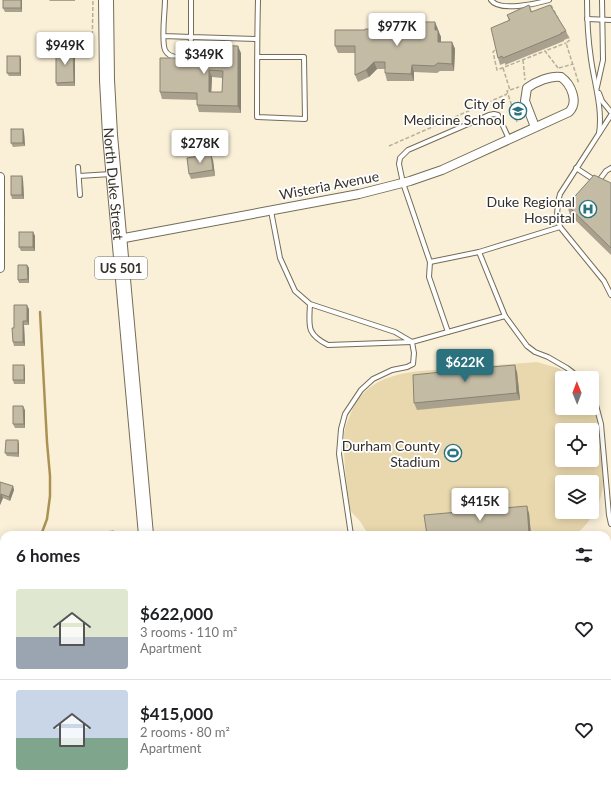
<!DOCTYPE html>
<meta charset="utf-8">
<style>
:root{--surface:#fff;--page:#f2f2f2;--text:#202124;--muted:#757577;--line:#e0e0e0;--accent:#2b727e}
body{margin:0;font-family:Lato,sans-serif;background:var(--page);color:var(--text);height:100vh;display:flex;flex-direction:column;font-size:15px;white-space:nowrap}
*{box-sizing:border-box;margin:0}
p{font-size:13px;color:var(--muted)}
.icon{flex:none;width:22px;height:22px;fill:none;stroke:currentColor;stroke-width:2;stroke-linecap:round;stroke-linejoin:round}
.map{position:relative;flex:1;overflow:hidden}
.details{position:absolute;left:0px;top:531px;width:611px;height:256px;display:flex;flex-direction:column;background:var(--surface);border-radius:12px 12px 0 0;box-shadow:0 2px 10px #0003}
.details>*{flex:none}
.needle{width:26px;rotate:359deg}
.buttons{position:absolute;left:555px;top:371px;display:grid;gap:8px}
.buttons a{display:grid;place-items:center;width:44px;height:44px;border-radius:4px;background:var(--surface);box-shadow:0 2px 10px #0003;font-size:20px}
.price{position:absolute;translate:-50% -34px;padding:0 9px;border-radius:4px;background:#fff;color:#222;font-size:13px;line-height:26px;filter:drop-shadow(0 1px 2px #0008)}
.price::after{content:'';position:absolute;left:50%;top:24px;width:12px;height:9px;margin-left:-6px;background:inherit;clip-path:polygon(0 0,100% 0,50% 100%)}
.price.on{background:var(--accent);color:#fff}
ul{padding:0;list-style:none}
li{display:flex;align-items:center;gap:12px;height:100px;padding:0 16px}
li+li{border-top:1px solid var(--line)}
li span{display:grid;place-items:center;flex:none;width:112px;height:80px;border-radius:4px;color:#555}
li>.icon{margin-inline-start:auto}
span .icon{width:48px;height:48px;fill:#fffc;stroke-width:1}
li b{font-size:17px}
h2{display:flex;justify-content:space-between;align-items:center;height:48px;padding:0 16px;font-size:17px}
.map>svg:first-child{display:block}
.green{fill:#e9d8ae;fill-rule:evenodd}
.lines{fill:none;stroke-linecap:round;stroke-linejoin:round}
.stream{stroke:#aa9255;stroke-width:2.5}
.lane-casing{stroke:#746c56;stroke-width:6}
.street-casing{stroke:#746c56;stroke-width:10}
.secondary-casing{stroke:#746c56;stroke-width:13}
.highway-casing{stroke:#746c56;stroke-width:16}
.path{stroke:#b7af9c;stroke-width:1.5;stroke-dasharray:4 2;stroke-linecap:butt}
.lane{stroke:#fff;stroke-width:4}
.street{stroke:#fff;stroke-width:8}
.secondary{stroke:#fff;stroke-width:11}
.highway{stroke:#fff;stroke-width:14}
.wall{fill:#a9a18d;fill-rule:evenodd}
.shaded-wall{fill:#898373}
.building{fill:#c4bba4;stroke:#898373;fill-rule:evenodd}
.labels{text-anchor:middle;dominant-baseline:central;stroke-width:3.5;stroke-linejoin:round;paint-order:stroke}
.shield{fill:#fefefe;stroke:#716e68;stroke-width:1}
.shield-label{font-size:13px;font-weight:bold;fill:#353128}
.poi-label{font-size:14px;fill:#353128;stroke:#fefefe;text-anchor:end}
.street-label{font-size:14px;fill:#353128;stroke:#fefefe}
</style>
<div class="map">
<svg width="611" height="787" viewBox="0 0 611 787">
<rect width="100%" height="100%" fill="#faf0d8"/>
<!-- green -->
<path class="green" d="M 537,362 L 558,368 L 574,378 L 562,378 L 562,408 L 592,408 L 592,404 C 598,419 599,434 600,450 C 601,459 603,469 603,478 C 604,499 592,522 575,535 L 370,535 C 364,530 363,524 358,519 C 355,515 352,514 350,509 C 347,485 343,460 344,436 C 344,428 348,420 351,413 C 370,367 421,372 462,368 L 468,364 L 469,367 ZM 562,430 L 592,430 L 592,460 L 562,460 ZM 562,482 L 592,482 L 592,512 L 562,512 Z"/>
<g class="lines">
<!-- stream -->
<g class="stream">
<polyline points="40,312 47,442 50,476 50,496 47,519 41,535"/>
<polyline points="607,709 611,708"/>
<polyline points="0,748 4,749"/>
<polyline points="100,783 109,787"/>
<polyline points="533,787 540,783"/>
</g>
<defs>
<g id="lane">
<polyline points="191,0 191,37 257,39"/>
<path d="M 491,0 C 499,12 536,4 549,0"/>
<path d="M 587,0 C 587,20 588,39 591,59 C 594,82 603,109 599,133"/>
<polyline points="587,19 611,20"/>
<path d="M 164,36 L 191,37 C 191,42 191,47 188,52 C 183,60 169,58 165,50 C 161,40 165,12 165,0"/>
<path d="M 257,57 L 304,57 L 305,119 L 257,117 C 257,78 257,39 258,0"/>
<polyline points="597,87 603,60 602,0"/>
<polyline points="599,93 602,101 611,112"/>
<polyline points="611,115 560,194 558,202 557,215 560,227 604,281 611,295"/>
<polyline points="78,167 80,195"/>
<polyline points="576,168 596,181"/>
<polyline points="79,176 111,174"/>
<polyline points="598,182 606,171 611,168"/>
<path d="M 271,211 L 280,258 L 295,291 L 310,304 C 309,326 306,334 328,345 L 412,342 L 395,332 L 310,304"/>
<polyline points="479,252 560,227"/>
<polyline points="430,262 429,277 448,332"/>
<polyline points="505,316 479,252 430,262 403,183 399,164 400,158 408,150 489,115 494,114 498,115 509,139"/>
<polyline points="592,397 596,405 601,424 609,515 611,524"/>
<polyline points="351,535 339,454 341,429 345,414 361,390 373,379 392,370 407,367 413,364 414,353 412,342 505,316 527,346 535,352 548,357 567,368 580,378"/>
<polyline points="607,587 611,587"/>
<polyline points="489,783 490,787"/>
<polyline points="362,786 407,783"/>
</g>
<g id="street">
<polyline points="0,177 0,216"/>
<polyline points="0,219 0,268"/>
<path d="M 119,239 L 359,194 L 410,181 L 442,170 L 569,112 C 579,102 571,84 561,77 C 551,75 535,82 527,88 L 525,101 L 535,127"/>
</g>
<g id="secondary">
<polyline points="0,648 4,652"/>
<polyline points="607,675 611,674"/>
</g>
<g id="highway">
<path id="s1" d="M 106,0 L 107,80 L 110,135 L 146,535"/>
<polyline points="170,783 170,787"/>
</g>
</defs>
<!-- lane casing -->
<use href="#lane" class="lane-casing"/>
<!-- street casing -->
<use href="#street" class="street-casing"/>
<!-- secondary casing -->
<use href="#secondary" class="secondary-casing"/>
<!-- highway casing -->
<use href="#highway" class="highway-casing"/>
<!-- path -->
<g class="path">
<polyline points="551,5 558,18"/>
<polyline points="567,35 570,40 566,43 579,84"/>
<polyline points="495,50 493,52 497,70 545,51"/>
<polyline points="92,53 93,0"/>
<polyline points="523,60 525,80"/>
<polyline points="503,68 510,90"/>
<polyline points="558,68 545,51 566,43"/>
<polyline points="559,68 573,64"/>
<polyline points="517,122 507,91 519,87"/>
<polyline points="389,146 507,94"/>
<polyline points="0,662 4,665"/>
<polyline points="508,783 508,787"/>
</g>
<!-- lane -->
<use href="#lane" class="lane"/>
<!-- street -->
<use href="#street" class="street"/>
<!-- secondary -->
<use href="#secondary" class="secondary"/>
<!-- highway -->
<use href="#highway" class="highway"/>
</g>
<!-- wall -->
<g class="wall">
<polygon points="3,0 22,0 22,12 5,12 3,8"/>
<polygon points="49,0 75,0 75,1 50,1"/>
<polygon points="529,5 532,12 566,31 569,38 564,40 564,41 505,65 505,63 500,65 498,58 509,21 507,15"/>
<polygon points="420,19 421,22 438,30 441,37 441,42 452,42 455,49 454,71 440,71 437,73 414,72 414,81 387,81 385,73 385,69 377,69 369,77 358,82 355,75 355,53 338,53 335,46 365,30 400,30"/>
<path d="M 183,51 L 197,53 L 241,53 L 241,113 L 199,112 L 197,105 L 197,100 L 162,99 L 160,92 L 186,58 ZM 212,77 L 222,78 L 222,92 L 211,92 Z"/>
<polygon points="75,54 75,86 57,86 56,83"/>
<polygon points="20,56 21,59 21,76 9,76 7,73"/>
<polygon points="23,129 24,132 25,146 13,147 11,143"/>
<polygon points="213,160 215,176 191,179 189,174"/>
<polygon points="22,176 23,180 24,199 12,199 11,195"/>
<polygon points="611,183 611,255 570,215 567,205"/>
<polygon points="33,232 35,236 35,251 21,251 19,247"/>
<polygon points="27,265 29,268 29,283 19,283 18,280"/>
<polygon points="29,309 29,325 24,325 25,346 14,346 13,342 14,328"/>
<polygon points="468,364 469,369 517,372 520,400 417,410 414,403"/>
<polygon points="24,365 25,369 25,384 14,384 13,380"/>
<polygon points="25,410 25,428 15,428 13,424"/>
<polygon points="19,444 19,457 7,456 5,453"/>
<polygon points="0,482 13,486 14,490 10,501 3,498 0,505"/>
<polygon points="529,513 531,535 427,535"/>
</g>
<!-- shaded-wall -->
<g class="shaded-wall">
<polygon points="21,0 22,0 22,12 21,8"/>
<polygon points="435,22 438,29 437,37 435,30"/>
<polygon points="438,30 441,37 441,49 438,42"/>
<polygon points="452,42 455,49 454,71 452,64"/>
<polygon points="238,46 241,53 241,113 238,106"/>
<polygon points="73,50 75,54 75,86 74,82"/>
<polygon points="20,56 21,59 21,76 20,73"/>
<polygon points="374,62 377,69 369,77 366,70"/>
<polygon points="412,65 414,72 414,81 411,74"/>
<polygon points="209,70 212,77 211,99 209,92"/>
<polygon points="23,129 24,132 25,146 23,143"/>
<polygon points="211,154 213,160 215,176 213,170"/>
<polygon points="22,176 23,180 24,199 22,195"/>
<polygon points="33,232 35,236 35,251 33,247"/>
<polygon points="27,265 29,268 29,283 28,279"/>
<polygon points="27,305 29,309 29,325 27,321"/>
<polygon points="23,321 24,325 25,346 23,342"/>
<polygon points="466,357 468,364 470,377 467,369"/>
<polygon points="24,365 25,369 25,384 24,380"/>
<polygon points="515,365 517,372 520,400 517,393"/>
<polygon points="23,406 25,410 25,428 24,424"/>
<polygon points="18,440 19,444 19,457 18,453"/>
<polygon points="13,486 14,490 10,501 9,497"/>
<polygon points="1,494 3,498 0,505 0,498"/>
<polygon points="527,506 529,513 531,535 530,535 529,533"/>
<polygon points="25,783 27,783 28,787 25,787"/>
<rect x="295" y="783" width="2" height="4"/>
</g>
<!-- building -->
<g class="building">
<rect x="3" y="0" width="18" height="8"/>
<polygon points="529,5 531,12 550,5 566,31 561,33 561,34 503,58 502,56 498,58 491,28 510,20 507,15"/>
<polygon points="412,19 420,19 419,22 435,22 435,30 438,30 438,42 452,42 452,64 438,63 434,66 412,65 411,74 385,73 385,62 374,62 366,70 355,75 355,46 335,46 335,30 365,30 365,29 400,30 406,22"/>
<path d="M 197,45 L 238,46 L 238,106 L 197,105 L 197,93 L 160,92 L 160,58 L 190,58 L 183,51 L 189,46 L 197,53 ZM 209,70 L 223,71 L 222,92 L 209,92 Z"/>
<polygon points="56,50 73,50 74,82 56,83"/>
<rect x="7" y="56" width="13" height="17"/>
<rect x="11" y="129" width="12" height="14"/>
<polygon points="211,154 213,170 189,174 187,158"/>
<polygon points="594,175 611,183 611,248 567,205"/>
<rect x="11" y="176" width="11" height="19"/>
<rect x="19" y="232" width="14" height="15"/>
<polygon points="18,265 27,265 28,279 18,280"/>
<polygon points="14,305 27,305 27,321 23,321 23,342 13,342 12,328 14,328"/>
<polygon points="466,357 467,369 515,365 517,393 414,403 413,375 460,370 459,358"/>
<rect x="13" y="365" width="11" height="15"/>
<polygon points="13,406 23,406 24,424 13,424"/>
<polygon points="6,440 18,440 18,453 5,453"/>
<polygon points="0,482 13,486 9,497 1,494 0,498"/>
<polygon points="527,506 529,533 509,535 427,535 424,515"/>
<polygon points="114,531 114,535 78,535 78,534"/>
<polygon points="0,764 4,764 4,783 25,783 25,787 0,787"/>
<rect x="264" y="783" width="31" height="4"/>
</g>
<!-- icons -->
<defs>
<symbol id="school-ring" viewBox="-11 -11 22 22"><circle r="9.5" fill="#fefefe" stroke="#2b727e" stroke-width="1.5"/><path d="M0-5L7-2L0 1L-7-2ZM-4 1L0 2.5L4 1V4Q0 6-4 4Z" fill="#2b727e"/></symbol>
<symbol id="hospital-ring" viewBox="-11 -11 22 22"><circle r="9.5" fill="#fefefe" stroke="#2b727e" stroke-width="1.5"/><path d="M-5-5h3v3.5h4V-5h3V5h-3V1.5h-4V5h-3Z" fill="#2b727e"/></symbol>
<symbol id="stadium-ring" viewBox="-11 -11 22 22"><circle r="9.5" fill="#fefefe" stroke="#2b727e" stroke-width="1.5"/><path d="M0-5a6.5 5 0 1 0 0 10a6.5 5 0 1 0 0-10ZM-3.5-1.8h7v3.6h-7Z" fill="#2b727e"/></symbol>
</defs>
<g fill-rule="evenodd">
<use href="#school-ring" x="508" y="101" width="20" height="20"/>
<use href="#hospital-ring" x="578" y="199" width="20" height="20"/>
<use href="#stadium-ring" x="443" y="443" width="20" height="20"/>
</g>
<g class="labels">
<!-- shield labels -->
<rect class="shield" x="95" y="257" width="52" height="22" rx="3"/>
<g class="shield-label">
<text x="121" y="268">US 501</text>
</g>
<!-- poi labels -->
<g class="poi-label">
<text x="505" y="103">City of<tspan x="505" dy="16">Medicine School</tspan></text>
<text x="575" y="201">Duke Regional<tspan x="575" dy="16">Hospital</tspan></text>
<text x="440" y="445">Durham County<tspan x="440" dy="16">Stadium</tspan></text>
</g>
<!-- street labels -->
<g class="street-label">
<text stroke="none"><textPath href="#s1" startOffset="184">North Duke Street</textPath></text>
<text transform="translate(329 185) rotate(-11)">Wisteria Avenue</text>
</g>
</g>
</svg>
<div class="buttons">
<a><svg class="needle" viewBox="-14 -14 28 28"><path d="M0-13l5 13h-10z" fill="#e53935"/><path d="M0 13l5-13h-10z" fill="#757577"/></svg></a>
<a><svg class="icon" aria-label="locate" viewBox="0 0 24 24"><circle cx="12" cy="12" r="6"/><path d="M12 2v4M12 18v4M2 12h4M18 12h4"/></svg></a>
<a><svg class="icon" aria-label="layers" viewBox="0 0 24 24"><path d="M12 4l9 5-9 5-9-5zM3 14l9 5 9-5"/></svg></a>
</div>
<b class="price" style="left:397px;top:47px">$977K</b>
<b class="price" style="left:65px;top:66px">$949K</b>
<b class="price" style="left:204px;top:75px">$349K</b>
<b class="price" style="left:200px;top:164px">$278K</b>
<b class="price on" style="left:465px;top:383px">$622K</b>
<b class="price" style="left:480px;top:522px">$415K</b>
<section class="details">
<h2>6 homes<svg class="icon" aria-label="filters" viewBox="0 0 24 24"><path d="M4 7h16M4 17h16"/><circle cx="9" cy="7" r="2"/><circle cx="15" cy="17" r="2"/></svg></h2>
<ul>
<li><span style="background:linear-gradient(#dfe7d0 60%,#9aa5b1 0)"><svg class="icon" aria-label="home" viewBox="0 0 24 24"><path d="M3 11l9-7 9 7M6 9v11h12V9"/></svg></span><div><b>$622,000</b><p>3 rooms · 110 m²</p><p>Apartment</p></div><svg class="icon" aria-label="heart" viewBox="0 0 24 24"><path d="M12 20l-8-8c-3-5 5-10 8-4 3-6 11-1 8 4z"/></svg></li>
<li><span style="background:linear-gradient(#c9d6e8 60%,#7fa58c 0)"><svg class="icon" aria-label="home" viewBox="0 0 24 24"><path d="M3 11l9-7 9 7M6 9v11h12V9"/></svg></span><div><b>$415,000</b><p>2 rooms · 80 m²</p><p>Apartment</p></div><svg class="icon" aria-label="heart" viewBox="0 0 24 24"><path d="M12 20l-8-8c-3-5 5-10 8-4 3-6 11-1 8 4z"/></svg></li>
</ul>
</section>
</div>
